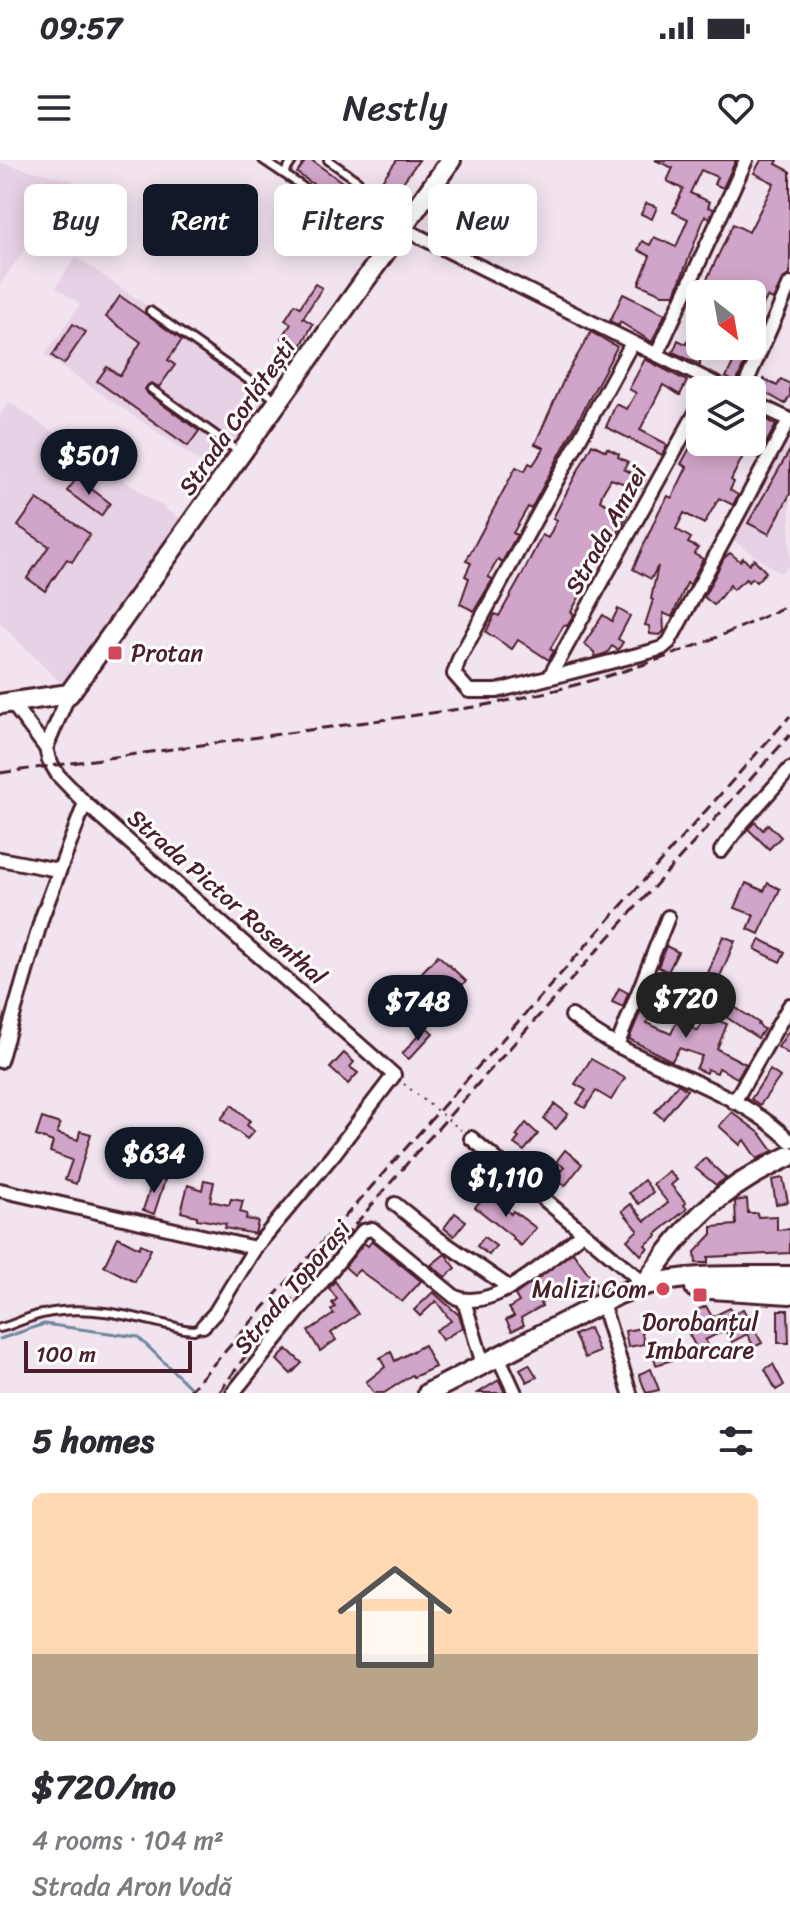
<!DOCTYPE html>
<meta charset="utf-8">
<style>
:root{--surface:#fff;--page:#f2f2f3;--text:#2b2b33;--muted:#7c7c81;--line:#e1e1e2;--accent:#111827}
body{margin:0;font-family:Sriracha,sans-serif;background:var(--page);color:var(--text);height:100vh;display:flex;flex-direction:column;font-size:30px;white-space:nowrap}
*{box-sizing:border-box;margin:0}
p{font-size:26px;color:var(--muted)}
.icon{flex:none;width:44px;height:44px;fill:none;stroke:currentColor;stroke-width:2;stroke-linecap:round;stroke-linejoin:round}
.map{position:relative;height:1233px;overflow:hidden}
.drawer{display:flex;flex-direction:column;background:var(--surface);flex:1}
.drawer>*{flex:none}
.hud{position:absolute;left:24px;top:24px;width:742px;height:72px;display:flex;gap:16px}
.needle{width:52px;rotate:149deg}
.buttons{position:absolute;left:686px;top:120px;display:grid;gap:16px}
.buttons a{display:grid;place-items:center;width:80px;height:80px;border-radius:12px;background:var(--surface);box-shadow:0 4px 20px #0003;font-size:40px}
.scale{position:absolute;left:24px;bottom:20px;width:168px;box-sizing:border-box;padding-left:8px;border:4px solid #4a1f2b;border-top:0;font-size:22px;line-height:28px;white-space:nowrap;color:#4a1f2b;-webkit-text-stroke:6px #fff;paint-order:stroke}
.price{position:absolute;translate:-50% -68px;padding:0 18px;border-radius:28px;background:var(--accent);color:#fff;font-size:26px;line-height:52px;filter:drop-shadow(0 2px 4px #0008)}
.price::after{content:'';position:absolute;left:50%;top:48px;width:24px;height:18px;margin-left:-12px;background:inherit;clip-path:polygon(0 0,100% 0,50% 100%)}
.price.active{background:#222;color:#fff}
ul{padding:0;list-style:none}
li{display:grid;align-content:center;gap:16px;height:424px;padding:0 32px}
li+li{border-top:2px solid var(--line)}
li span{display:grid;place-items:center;height:248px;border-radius:12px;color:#555}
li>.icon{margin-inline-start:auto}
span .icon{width:144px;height:144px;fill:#fffc;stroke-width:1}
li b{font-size:34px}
h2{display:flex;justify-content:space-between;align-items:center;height:96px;padding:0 32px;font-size:34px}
.pill{padding:0 28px;border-radius:12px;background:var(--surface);box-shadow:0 4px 20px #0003;font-size:28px;line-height:72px}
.pill.active{background:var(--accent);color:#fff}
.status{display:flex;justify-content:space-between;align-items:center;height:56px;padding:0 40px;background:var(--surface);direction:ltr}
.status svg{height:22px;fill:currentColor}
header{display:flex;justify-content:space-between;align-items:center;height:104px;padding:0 32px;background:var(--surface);font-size:36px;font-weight:600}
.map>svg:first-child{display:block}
.built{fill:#e7d1e4}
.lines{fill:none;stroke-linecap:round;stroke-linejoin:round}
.stream{stroke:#6d869b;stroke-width:3}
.building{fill:#d1a5c9;stroke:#4a1f2b;stroke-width:2}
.lane-casing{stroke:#4a1f2b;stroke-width:12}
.street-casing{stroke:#4a1f2b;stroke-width:18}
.secondary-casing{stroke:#4a1f2b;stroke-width:24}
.path{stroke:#4a1f2b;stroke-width:2;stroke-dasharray:2 6;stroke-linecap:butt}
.lane{stroke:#fff;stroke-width:6}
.street{stroke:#fff;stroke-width:12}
.secondary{stroke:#fff;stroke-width:18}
.rail{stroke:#4a1f2b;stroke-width:3;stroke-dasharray:12 6;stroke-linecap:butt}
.poi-dot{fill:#d1495b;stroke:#fff;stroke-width:3}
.labels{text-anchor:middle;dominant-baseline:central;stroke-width:6;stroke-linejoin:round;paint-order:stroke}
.street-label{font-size:24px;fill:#4a1f2b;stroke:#fff}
.poi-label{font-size:24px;fill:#4a1f2b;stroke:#fff;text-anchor:start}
</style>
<div class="status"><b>09:57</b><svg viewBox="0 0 49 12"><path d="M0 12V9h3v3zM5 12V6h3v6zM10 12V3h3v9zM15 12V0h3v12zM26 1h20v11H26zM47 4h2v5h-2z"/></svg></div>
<header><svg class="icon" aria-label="menu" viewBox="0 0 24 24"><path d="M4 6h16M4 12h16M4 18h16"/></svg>Nestly<svg class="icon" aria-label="heart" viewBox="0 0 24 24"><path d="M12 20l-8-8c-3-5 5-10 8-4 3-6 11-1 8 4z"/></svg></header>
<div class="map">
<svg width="790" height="1233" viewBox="0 0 790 1233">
<rect width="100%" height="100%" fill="#f1e4ef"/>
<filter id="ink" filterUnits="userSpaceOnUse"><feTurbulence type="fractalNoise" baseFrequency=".0125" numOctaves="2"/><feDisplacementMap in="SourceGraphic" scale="16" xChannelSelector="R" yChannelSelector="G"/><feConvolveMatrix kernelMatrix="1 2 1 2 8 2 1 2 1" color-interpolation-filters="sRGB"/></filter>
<g filter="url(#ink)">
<!-- built -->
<g class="built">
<polygon points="0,3 75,21 0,124"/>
<polygon points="76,97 273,232 217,313 45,195 80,144 56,127"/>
<polygon points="9,242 185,362 67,529 0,463 0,254"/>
<polygon points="790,269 790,406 780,413 728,377"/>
</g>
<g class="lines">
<!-- stream -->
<polyline class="stream" points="0,1179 44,1164 138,1177 196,1233"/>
</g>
<!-- building -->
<g class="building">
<polygon points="306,0 311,0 348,26 338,41 297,13"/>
<polygon points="397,0 419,0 363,77 348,66"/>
<polygon points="655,0 736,0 723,28 714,24 717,17 701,10 690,33 710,42 708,47 714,49 710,58 705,56 675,134 662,134 639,124 650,96 638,90 642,81 650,85 654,77 676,87 688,59 673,52 683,29 667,21 673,8"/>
<polygon points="761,0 778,0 776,4 790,11 790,114 782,120 773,140 767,137 752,168 752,134 700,134 733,64 749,72 774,23 754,13"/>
<polygon points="646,43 657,47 652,59 641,54"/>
<polygon points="315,124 322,128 303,158 313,164 300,188 282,178 291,164 285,160 295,144 300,147"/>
<polygon points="623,134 665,154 652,182 620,162 619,166 610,161"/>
<polygon points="120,136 182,180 168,200 175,205 159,227 151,223 145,229 148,234 199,271 188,286 97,221 107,207 120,216 141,182 106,157"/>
<polygon points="700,154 700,205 673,192 678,180 686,184"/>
<polygon points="73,164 86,172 64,204 52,196"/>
<polygon points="591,172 617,187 531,349 528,347 513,373 517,375 502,402 498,399 488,417 493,419 474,451 460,444 469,418 465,416 471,403 466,401 516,307 525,311 529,303 533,305 544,288 535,284 566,215"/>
<polygon points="734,186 749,193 736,223 726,217 733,203 727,200"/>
<polygon points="645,199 687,221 680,235 663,225 640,270 665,283 667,286 662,295 606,267 616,244 627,249 636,233 629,229"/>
<polygon points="764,219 777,226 781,219 790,224 790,236 785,244 759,229"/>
<polygon points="752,252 776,265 765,285 752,278"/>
<polygon points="693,282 750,282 731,320 734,322 730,330 738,335 733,345 719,338 704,364 684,353 676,369 691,378 688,383 698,388 694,394 703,399 690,425 687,423 672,457 663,453 664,471 660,475 650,474 649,466 645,465 653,440 651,439 658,406 651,419 633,409 659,351 668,336 672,338 687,307 681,304"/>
<polygon points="592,284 606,291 607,288 619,294 618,297 628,302 624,309 645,320 641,328 629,322 628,325 611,319 602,334 600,341 627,355 604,400 598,397 588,415 583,413 576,426 583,430 571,452 574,454 567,466 564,465 550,489 554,491 549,500 518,480 512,489 486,472 495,454 499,456 522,415 542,375 548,378 557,360 553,358"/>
<polygon points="790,290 790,334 769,374 748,363"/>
<polygon points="77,318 110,343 101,356 67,331"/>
<polygon points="37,339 90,374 72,402 67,399 45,431 27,418 49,386 18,366"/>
<polygon points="730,393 740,401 743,398 749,404 754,399 766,412 756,422 752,418 748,422 746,419 733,430 730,425 714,445 704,437 724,398"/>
<polygon points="618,449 630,456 618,479 623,482 618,490 612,486 607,493 595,497 594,492 584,484 603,455 612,461"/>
<polygon points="755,662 763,670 768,664 781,677 769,689 748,669"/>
<polygon points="746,723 764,731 768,723 780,729 759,774 748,769 754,755 735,748"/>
<polygon points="723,776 735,781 713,833 702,828"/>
<polygon points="760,779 785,792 780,802 755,789"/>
<polygon points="666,786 678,792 668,812 658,807"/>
<polygon points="438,795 466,821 430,860 402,834"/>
<polygon points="619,828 628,833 623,847 612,842"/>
<polygon points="650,828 660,832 647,863 671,874 677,861 698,871 704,855 727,864 717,889 746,904 737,918 719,908 717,913 707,909 706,913 696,909 702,896 679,888 672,901 629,879"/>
<polygon points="733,846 759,863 758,865 764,869 758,878 726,857"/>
<polygon points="426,867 433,873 409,899 402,894"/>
<polygon points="790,869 790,895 778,887"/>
<polygon points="344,893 354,902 350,907 358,913 348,924 330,908"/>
<polygon points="591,899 625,918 611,940 596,931 585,948 577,943 586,930 575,924"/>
<polygon points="770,910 780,917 760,945 751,939"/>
<polygon points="678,924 687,930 663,959 655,952"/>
<polygon points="555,944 568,954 556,969 544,959"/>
<polygon points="232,945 250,961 247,965 254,971 247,979 221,959"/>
<polygon points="732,952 761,974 773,991 757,999 744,980 740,985 719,966"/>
<polygon points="42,958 60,964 57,973 78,980 80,971 91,974 76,1024 65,1020 72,1000 50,992 53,982 36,976"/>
<polygon points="526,963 538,974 524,991 514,984 519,978 516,976"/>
<polygon points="565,990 582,1004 565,1026 555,1018 564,1007 556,1002"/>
<polygon points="705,998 726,1018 716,1025 695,1008"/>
<polygon points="669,1011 677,1020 671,1025 686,1043 684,1045 687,1049 656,1074 657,1076 645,1085 648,1088 641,1095 627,1080 638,1070 622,1051 631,1044 645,1061 668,1043 653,1024"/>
<polygon points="154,1017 165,1020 154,1054 143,1050"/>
<polygon points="783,1018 788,1042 776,1044 772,1020"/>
<polygon points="204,1020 214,1022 210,1041 229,1045 231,1039 243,1041 240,1052 247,1054 246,1059 258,1061 255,1074 225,1068 226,1064 197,1059 197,1056 181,1052 188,1025 202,1030"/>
<polygon points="644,1020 653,1032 639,1044 629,1033"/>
<polygon points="487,1033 511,1054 513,1051 536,1068 521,1086 513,1079 514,1078 475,1047"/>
<polygon points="747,1039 748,1053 757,1053 758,1057 777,1056 777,1070 790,1069 790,1093 708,1097 708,1103 696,1103 695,1092 712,1074 712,1067 736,1065 735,1041"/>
<polygon points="455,1053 466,1061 454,1076 444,1068"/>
<polygon points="118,1077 139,1088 141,1084 151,1089 135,1122 104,1106"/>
<polygon points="484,1077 496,1086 489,1095 477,1086"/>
<polygon points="372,1081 421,1121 402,1142 359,1110 354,1115 345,1107 364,1083 368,1086"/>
<polygon points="573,1092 600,1130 582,1140 580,1137 575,1140 573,1136 568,1139 562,1129 540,1144 542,1146 521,1158 524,1165 512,1171 506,1160 514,1156 509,1148 519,1142 515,1135"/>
<polygon points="445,1094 456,1108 445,1117 431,1105"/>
<polygon points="335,1121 358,1154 331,1173 336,1180 320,1191 308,1171 334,1154 331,1150 335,1147 332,1143 337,1139 329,1128"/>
<polygon points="433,1132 459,1155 463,1167 442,1180 436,1170 451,1161 436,1141 420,1156 414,1150"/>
<polygon points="706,1146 712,1157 730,1148 733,1155 743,1149 762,1183 754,1187 747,1174 732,1182 725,1170 705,1180 710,1189 700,1195 689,1174 703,1167 695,1151"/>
<polygon points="778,1150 788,1150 789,1183 778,1183"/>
<polygon points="589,1168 599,1192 585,1198 574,1175"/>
<polygon points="641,1168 644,1184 628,1187 625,1171"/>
<polygon points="424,1185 435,1207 414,1217 412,1215 384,1233 374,1233 366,1222 385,1207 380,1198 391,1192 395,1201"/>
<polygon points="668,1188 672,1200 656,1205 653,1192"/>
<polygon points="287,1189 302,1203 291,1214 277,1200"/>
<polygon points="529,1204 537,1217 527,1222 520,1209"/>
<polygon points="773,1204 784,1225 776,1230 765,1209"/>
<polygon points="651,1209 659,1230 646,1233 639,1214"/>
<polygon points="499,1220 505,1233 478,1233"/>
</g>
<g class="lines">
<defs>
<g id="lane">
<polyline points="263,0 339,51 358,21 328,0"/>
<polyline points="284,14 293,0"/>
<polyline points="150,151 277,240"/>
<polyline points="151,229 239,292"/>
<path d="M 0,1168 C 14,1165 27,1157 42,1154 C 89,1143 139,1158 184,1169 L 194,1170 L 203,1166"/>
</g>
<g id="street">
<polyline points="402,68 728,230"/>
<polyline points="632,183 459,499 454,514 469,531 497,531 649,492 662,488 669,482 789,260"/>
<polyline points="657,194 746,0"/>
<polyline points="743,230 790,124"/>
<polyline points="752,242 790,260"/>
<polyline points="550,516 700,245"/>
<polyline points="46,588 69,534"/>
<polyline points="721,691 742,663 790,609"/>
<polyline points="0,699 58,710"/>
<path d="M 572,856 C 586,867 602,878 618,886 C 673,915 746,937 790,981"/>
<polyline points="617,886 668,757"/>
<polyline points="0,901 42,757 85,643"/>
<polyline points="734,942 790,845"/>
<polyline points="471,978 645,1124"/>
<polyline points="0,1030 255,1088 333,995 394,915 85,643 58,615 49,600 46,588 11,542"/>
<polyline points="395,1044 436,1077 510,1128"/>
<polyline points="464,1141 483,1204"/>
<polyline points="602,1143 630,1233"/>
<polyline points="203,1166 215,1153 255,1088"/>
<polyline points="498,1196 515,1233"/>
<path d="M 233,1233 L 358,1077 L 363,1071 L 372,1069 L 455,1137 C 494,1154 554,1095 583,1073"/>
</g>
<g id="secondary">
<polyline points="0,544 69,534 451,0"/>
<path d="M 645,1124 C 686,1062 722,1027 790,996"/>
<polyline points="695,1128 790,1134"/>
<path d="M 428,1233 L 617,1135 C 672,1111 731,1117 790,1116"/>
</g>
</defs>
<!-- lane casing -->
<use href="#lane" class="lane-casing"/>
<!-- street casing -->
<use href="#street" class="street-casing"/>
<!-- secondary casing -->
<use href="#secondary" class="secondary-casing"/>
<!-- path -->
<polyline class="path" points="404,924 461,970"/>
<!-- lane -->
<use href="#lane" class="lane"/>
<!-- street -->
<use href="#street" class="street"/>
<!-- secondary -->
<use href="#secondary" class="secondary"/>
<!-- rail -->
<g class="rail">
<path d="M 0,613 L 474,547 C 584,528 690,494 790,444"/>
<polyline points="188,1233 790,556"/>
<polyline points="219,1233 256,1181 416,993 790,575"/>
</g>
</g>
</g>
<!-- markers -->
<g class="poi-dot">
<rect x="107" y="485" width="16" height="16" rx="4"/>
<circle cx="663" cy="1129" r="8"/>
<rect x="692" y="1127" width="16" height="16" rx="4"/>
</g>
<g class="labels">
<!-- street labels -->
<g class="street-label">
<text transform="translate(237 257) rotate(-55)">Strada Corlătești</text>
<text transform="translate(606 370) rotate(-61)">Strada Amzei</text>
<text transform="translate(227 737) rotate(41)">Strada Pictor Rosenthal</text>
<text transform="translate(292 1127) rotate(-50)">Strada Toporași</text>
</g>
<!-- poi labels -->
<g class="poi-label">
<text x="131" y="493">Protan</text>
<text x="647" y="1129" text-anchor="end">Malizi Com</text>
<text x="700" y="1162" text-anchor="middle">Dorobanțul<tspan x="700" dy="28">Imbarcare</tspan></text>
</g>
</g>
</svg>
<div class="buttons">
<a><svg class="needle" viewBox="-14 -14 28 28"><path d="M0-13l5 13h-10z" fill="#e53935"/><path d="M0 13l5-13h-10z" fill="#7c7c81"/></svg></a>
<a><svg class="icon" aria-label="layers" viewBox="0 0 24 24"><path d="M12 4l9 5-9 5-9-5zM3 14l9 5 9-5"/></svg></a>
</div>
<div class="scale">100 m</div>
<b class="price" style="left:89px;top:337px">$501</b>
<b class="price active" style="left:686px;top:880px">$720</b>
<b class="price" style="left:418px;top:883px">$748</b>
<b class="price" style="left:154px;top:1035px">$634</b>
<b class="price" style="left:506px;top:1059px">$1,110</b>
<div class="hud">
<a class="pill">Buy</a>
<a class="pill active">Rent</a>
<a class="pill">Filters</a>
<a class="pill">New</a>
</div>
</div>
<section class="drawer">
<h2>5 homes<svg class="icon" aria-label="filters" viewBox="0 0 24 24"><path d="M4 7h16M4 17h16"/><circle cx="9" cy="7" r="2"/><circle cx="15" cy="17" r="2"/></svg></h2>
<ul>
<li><span style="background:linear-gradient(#ffd9b3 65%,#b9a48a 0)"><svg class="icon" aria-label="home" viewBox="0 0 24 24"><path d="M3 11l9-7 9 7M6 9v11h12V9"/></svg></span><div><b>$720/mo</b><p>4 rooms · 104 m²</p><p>Strada Aron Vodă</p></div></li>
</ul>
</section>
